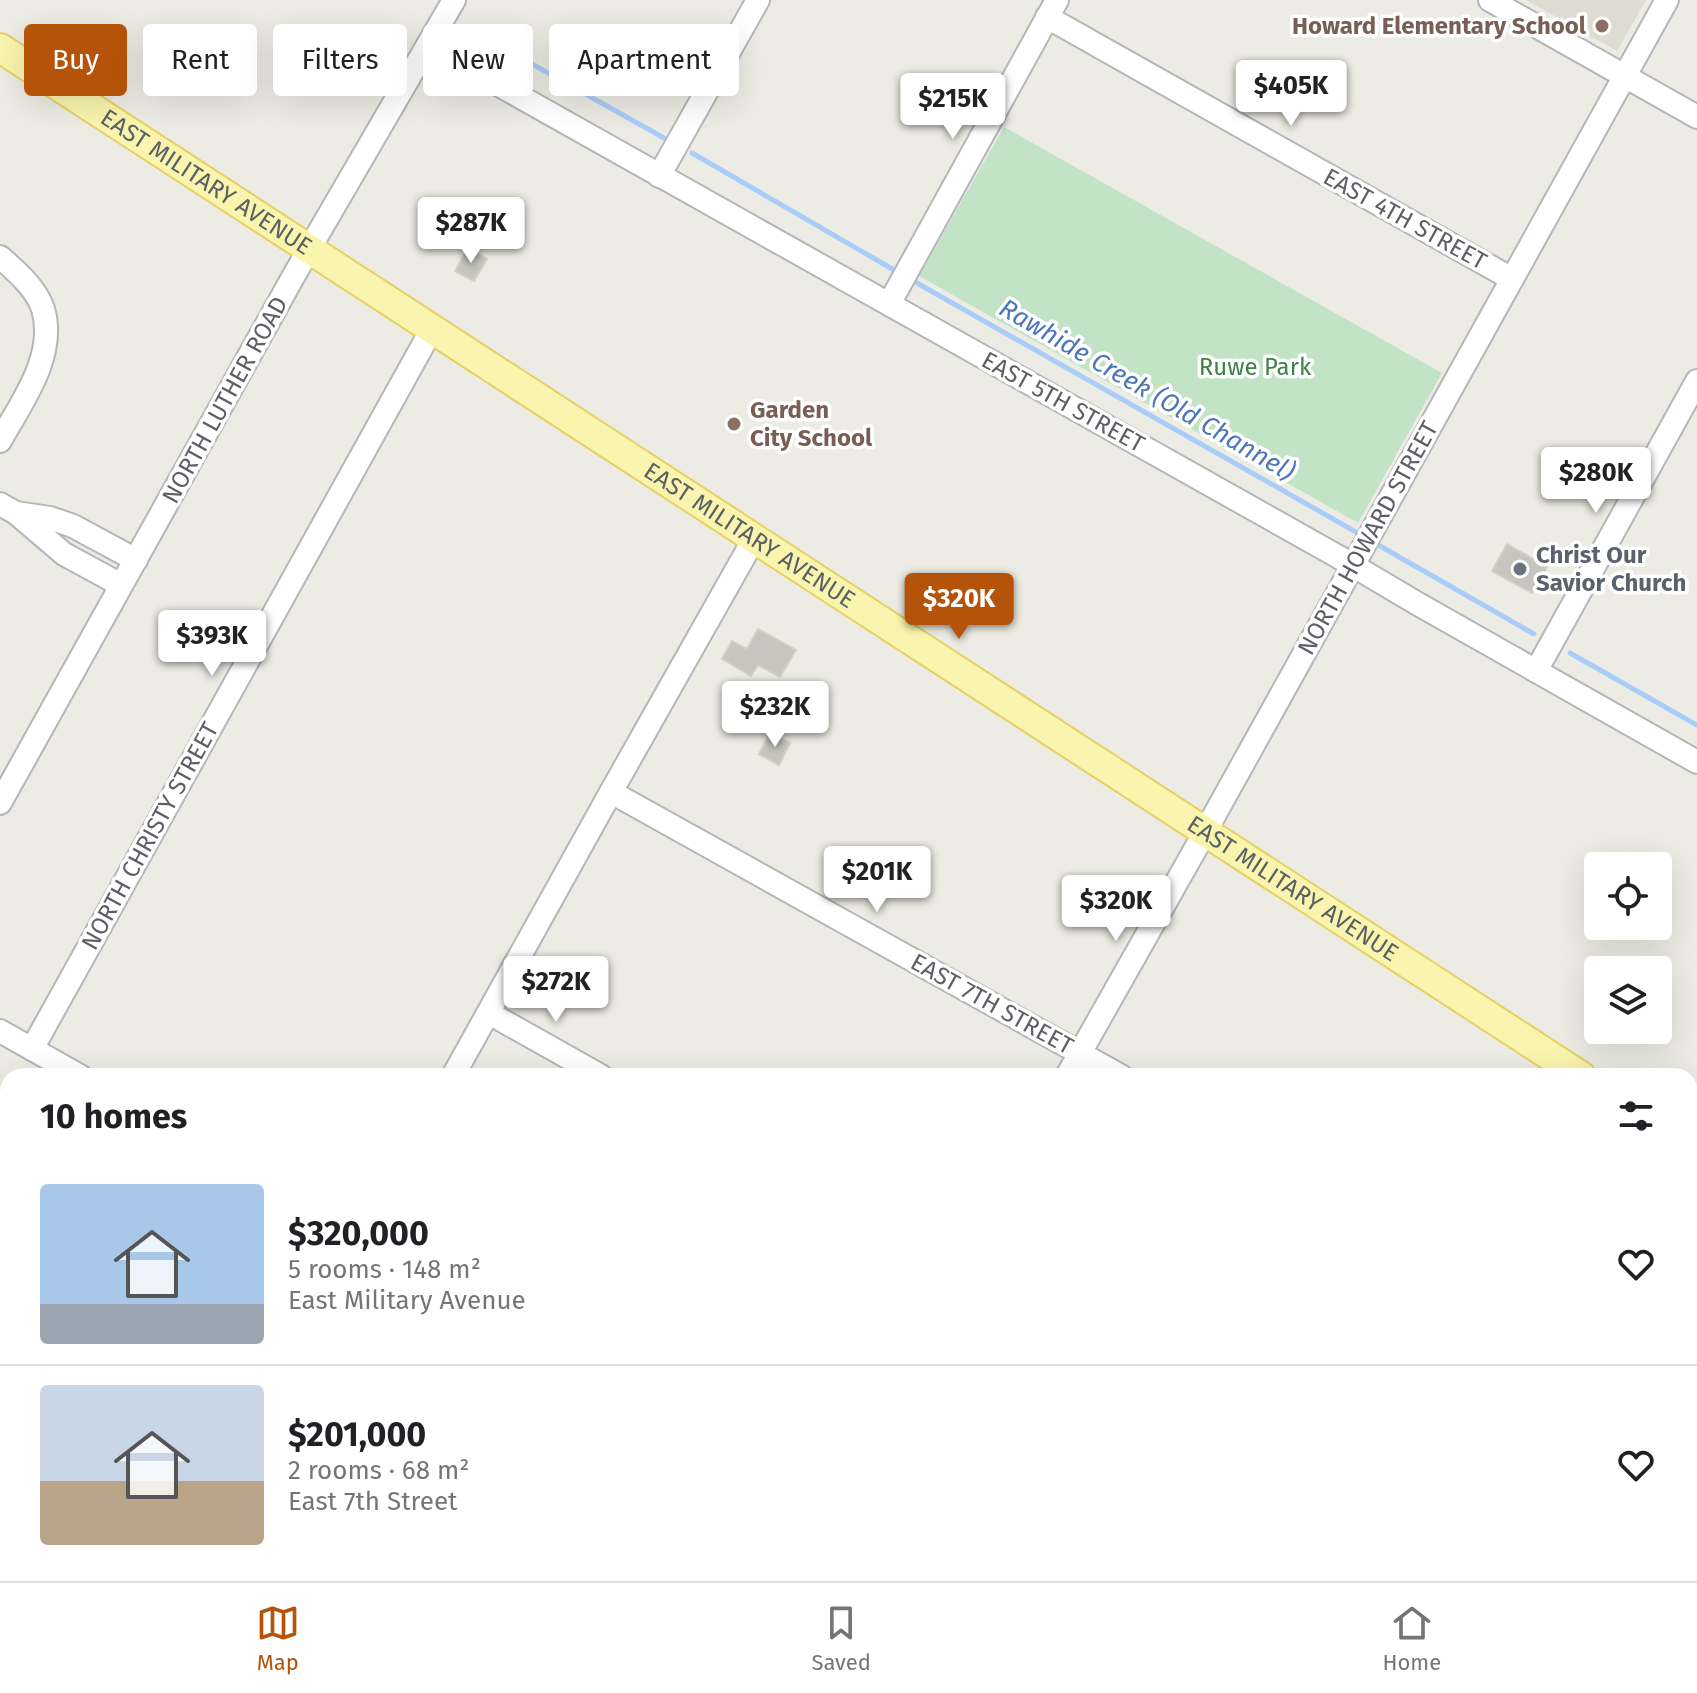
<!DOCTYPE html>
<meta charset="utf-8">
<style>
:root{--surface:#fff;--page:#f6f6f6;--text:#202124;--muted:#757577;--line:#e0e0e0;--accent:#b45309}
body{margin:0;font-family:"Fira Sans",sans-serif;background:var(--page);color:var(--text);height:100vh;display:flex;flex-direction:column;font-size:30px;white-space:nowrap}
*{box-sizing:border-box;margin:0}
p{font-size:26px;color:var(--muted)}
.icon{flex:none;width:44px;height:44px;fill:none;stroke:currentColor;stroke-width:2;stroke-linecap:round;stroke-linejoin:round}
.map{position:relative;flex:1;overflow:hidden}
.side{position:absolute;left:0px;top:1068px;width:1698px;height:514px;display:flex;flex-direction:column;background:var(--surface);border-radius:24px 24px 0 0;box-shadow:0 8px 32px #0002}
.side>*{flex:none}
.guide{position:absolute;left:24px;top:24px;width:800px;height:72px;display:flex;gap:16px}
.tools{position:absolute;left:1584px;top:852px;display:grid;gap:16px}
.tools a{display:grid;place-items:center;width:88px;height:88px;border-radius:8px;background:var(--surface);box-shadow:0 8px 32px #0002;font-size:40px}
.price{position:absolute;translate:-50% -68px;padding:0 18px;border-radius:8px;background:#fff;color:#222;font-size:26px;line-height:52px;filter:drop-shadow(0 2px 4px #0008)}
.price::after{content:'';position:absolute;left:50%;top:48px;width:24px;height:18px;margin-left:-12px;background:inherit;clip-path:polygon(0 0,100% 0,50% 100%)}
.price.selected{background:var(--accent);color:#fff}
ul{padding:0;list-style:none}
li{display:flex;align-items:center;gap:24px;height:200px;padding:0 40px}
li+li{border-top:2px solid var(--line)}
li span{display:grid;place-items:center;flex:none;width:224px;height:160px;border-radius:8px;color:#555}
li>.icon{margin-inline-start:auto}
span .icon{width:96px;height:96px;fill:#fffc;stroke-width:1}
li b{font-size:34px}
h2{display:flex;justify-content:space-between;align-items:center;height:96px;padding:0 40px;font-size:34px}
.tag{padding:0 28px;border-radius:8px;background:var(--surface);box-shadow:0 8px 32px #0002;font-size:28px;line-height:72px}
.tag.selected{background:var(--accent);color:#fff}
.menu{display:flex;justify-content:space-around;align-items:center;height:112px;border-top:2px solid var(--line);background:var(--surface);font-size:22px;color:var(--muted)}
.menu a{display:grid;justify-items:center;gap:4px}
.menu .selected{color:var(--accent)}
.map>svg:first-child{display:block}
.education{fill:#dddcd2}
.green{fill:#c2e3c6}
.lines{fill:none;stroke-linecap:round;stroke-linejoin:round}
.stream{stroke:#a9cdf9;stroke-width:5}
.building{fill:#c6c6bf;stroke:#d2cfc3;stroke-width:2}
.minor-casing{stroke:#b4b6ba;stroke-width:26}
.major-casing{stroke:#e7d164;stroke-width:32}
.minor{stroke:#fff;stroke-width:22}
.major{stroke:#f9f5ae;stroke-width:28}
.education-dot{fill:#8d6e63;stroke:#fff;stroke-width:3}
.worship-dot{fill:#6b7280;stroke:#fff;stroke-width:3}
.labels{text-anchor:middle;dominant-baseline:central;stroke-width:7;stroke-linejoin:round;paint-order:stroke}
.education-label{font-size:24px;font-weight:bold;fill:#785e54;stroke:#fff;text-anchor:end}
.street-label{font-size:24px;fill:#5c5f64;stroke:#fff}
.park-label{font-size:24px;fill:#3c8347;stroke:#fff}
.worship-label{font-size:24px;font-weight:bold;fill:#5b616d;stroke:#fff;text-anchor:start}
.water-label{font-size:26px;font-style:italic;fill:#4d76ba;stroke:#fff}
</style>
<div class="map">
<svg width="1697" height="1581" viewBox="0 0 1697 1581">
<rect width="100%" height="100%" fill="#edece4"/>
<!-- education -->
<polygon class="education" points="1526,0 1646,0 1617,51"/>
<!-- green -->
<polygon class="green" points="1004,127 1442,373 1358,523 919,276"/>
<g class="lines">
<!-- stream -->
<g class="stream">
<polyline points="475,32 664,138"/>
<polyline points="692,153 894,270"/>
<polyline points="917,283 1356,532"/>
<polyline points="1380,546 1534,634"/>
<polyline points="1570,653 1697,725"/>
</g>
</g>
<!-- building -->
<g class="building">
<polygon points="468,248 487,259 474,281 455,271"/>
<polygon points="1507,544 1547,567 1532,593 1492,571"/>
<polygon points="758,629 796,650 780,677 758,665 751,676 722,659 732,641 747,649"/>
<polygon points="770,733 790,743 779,765 759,754"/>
</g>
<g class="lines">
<defs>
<g id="minor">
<polyline points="1490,0 1697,117"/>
<polyline points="1047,17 1512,279"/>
<polyline points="428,45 1337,556 1418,604 1697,762"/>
<polyline points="659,176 758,0"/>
<path d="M 0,257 C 16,271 36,288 43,309 C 57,356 21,403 0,441"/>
<polyline points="889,304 1057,0"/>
<polyline points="0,504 16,513 64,554 121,585"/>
<polyline points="16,513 50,518 73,526 136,560"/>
<polyline points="1536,671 1697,381"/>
<polyline points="611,792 1121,1076"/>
<polyline points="0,803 297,270 454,0"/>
<polyline points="489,1013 601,1076"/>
<polyline points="0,1031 80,1076"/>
<polyline points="32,1049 432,329"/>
<polyline points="453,1076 611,792 754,539"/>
<polyline points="1067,1076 1205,832 1667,0"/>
<polyline points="0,1315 8,1320"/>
<polyline points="0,1550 8,1555"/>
<polyline points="42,1574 55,1581"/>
<polyline points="199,1574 211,1581"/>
<polyline points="969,1574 982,1581"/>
<polyline points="1484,1574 1497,1581"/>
<polyline points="174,1581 178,1574"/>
<polyline points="476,1581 480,1574"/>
<polyline points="783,1581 787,1574"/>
<polyline points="1390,1581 1394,1574"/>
</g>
<g id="major">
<path id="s1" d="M 0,48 L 1581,1076"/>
<polyline points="1690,1147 1697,1152"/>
</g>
</defs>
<!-- minor casing -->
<use href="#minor" class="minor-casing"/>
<!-- major casing -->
<use href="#major" class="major-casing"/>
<!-- minor -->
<use href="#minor" class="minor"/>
<!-- major -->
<use href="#major" class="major"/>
</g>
<!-- markers -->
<g class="education-dot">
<circle cx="1602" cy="26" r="8"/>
<circle cx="734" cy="424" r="8"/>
</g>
<circle class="worship-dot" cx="1520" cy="569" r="8"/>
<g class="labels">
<!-- education labels -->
<g class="education-label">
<text x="1586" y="26">Howard Elementary School</text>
<text x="750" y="410" text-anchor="start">Garden<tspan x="750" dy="28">City School</tspan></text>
</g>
<!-- street labels -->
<g class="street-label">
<text stroke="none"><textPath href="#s1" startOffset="246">EAST MILITARY AVENUE</textPath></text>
<text transform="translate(1405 219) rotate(29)">EAST 4TH STREET</text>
<text transform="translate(225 400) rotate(-61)">NORTH LUTHER ROAD</text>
<text transform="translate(1063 402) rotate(29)">EAST 5TH STREET</text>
<text stroke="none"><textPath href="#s1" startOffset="894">EAST MILITARY AVENUE</textPath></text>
<text transform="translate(1368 538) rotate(-61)">NORTH HOWARD STREET</text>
<text transform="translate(150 836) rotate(-61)">NORTH CHRISTY STREET</text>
<text stroke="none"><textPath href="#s1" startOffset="1542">EAST MILITARY AVENUE</textPath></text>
<text transform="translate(992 1004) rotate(29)">EAST 7TH STREET</text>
</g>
<!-- park labels -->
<g class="park-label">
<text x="1255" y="367">Ruwe Park</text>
</g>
<!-- worship labels -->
<g class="worship-label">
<text x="1536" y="555">Christ Our<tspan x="1536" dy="28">Savior Church</tspan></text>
</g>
<!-- water labels -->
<g class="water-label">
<text transform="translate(1147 390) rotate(30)">Rawhide Creek (Old Channel)</text>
</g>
</g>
</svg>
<div class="tools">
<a><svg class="icon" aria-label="locate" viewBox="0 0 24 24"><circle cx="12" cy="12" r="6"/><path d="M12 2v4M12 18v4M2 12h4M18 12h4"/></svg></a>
<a><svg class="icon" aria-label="layers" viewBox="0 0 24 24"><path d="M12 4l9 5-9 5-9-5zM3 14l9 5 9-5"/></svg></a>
</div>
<b class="price" style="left:1291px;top:128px">$405K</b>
<b class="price" style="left:953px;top:141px">$215K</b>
<b class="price" style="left:471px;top:265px">$287K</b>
<b class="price" style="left:1596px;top:515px">$280K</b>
<b class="price selected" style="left:959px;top:641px">$320K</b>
<b class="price" style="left:212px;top:678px">$393K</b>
<b class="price" style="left:775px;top:749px">$232K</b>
<b class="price" style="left:877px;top:914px">$201K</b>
<b class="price" style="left:1116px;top:943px">$320K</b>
<b class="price" style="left:556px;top:1024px">$272K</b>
<div class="guide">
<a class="tag selected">Buy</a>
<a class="tag">Rent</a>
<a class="tag">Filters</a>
<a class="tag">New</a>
<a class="tag">Apartment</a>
</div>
<section class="side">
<h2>10 homes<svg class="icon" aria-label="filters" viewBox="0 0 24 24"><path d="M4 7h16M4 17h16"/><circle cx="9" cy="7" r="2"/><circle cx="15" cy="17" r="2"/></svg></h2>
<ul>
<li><span style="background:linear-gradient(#a9c7e8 75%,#9aa5b1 0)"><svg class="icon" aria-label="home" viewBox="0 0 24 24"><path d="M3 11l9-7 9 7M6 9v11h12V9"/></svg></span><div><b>$320,000</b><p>5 rooms · 148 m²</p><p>East Military Avenue</p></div><svg class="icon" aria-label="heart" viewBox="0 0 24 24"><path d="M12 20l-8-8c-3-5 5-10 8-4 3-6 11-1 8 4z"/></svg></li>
<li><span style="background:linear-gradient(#c9d6e8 60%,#b9a48a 0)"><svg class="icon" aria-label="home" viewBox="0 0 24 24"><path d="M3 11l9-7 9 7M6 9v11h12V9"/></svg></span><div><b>$201,000</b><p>2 rooms · 68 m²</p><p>East 7th Street</p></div><svg class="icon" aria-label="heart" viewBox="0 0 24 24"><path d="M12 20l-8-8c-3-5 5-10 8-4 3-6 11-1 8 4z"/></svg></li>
</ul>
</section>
</div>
<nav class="menu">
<a class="selected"><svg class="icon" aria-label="map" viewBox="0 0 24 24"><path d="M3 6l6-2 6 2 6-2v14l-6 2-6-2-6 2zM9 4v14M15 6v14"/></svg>Map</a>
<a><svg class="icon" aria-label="saved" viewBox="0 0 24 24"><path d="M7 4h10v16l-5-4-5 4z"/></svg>Saved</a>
<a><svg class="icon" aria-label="home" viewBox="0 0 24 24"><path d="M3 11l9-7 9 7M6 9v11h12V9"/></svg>Home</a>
</nav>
